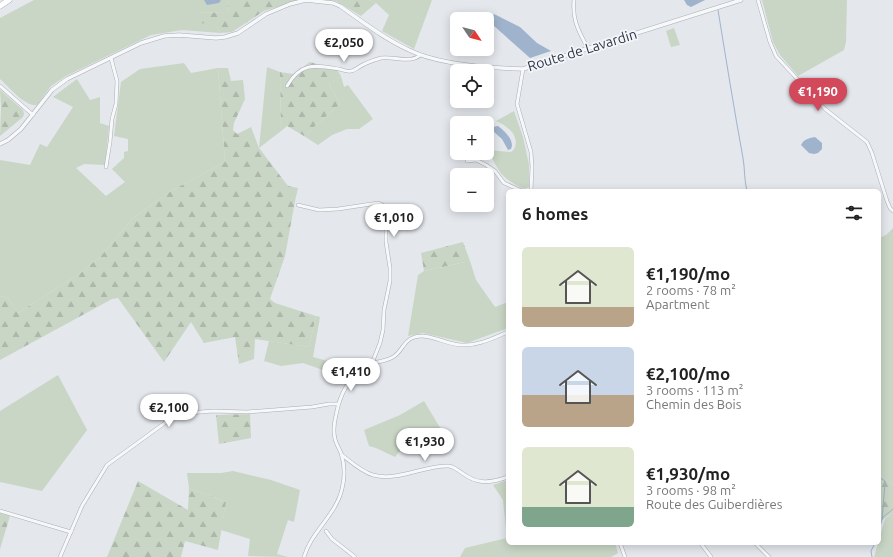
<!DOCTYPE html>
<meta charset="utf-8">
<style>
:root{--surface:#fff;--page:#f2f2f2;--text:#222;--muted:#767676;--accent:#d1495b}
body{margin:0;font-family:Ubuntu,sans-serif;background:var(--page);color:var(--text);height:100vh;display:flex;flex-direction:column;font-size:15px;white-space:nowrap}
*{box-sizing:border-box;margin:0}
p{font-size:13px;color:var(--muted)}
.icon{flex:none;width:22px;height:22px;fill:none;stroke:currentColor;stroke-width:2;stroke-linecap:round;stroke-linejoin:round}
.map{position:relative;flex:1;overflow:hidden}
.sheet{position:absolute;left:506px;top:189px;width:375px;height:356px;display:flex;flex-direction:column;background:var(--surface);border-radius:6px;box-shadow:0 2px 10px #0003}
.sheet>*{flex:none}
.needle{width:26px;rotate:125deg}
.buttons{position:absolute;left:450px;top:12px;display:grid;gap:8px}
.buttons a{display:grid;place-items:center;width:44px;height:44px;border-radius:6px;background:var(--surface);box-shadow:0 2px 10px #0003;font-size:20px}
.price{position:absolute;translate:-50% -34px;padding:0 9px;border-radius:14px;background:#fff;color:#222;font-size:13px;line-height:26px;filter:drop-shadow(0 1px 2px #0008)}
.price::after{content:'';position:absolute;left:50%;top:24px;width:12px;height:9px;margin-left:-6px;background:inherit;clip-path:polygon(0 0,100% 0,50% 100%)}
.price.active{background:var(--accent);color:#fff}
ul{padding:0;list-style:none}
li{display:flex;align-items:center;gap:12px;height:100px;padding:0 16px}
li span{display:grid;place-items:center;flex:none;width:112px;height:80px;border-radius:6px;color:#555}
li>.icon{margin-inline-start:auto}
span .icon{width:48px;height:48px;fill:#fffc;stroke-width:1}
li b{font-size:17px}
h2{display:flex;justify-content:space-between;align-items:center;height:48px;padding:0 16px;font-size:17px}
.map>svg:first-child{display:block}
.green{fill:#c9d6c5}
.forest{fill:url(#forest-firs)}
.water{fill:#9fb4cc}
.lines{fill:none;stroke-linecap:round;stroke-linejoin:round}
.stream{stroke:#9fb4cc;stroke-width:1}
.minor-casing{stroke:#a9aeb7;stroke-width:4}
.tertiary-casing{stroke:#a9aeb7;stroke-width:4.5}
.motorway-casing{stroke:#8b94a3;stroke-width:6}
.minor{stroke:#f7f8fa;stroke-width:3}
.tertiary{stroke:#f7f8fa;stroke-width:3.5}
.motorway{stroke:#fff;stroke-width:5.5}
.labels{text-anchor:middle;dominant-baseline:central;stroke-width:3.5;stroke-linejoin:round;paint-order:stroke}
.street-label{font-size:14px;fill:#2b3445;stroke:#f4f6f9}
</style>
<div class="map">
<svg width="893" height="557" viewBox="0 0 893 557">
<defs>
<pattern id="forest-firs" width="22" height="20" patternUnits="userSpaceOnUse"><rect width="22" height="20" fill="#c9d6c5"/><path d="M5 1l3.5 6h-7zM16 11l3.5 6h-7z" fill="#adb8ab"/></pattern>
</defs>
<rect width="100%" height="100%" fill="#e4e7ec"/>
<!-- green -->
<g class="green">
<path d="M 34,0 L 228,0 L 227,12 L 198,13 L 215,24 L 220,33 L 182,30 L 151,35 L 66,76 L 51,86 L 37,105 C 25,107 9,87 0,79 L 0,18 Z"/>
<polygon points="369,0 432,0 414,49 382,31 389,15 376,3"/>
<polygon points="762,0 847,0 846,42 844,50 798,76 780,55 773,42"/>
<polygon points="674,28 680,45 671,47 666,31"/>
<polygon points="184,63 191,73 218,68 225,162 171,191 133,218 101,256 82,272 18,313 8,298 0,296 0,160 30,165 40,144 47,147 73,107 53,97 77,79 90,100 100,97 100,123 109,126 105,165 84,164 76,168 106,196 125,182 112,169 124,158 124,152 128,151 128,139 114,136 121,82 140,69"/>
<polygon points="267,67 280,72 281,131 259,148"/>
<polygon points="341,76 344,87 348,85 373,119 359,129 347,129 332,135 318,145 304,136 340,104 329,84"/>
<path d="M 514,111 L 523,137 L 529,165 L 529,187 L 524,189 C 500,177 500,173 488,150 L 511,152 C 519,147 516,135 510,130 C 506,126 501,123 496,121 Z"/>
<polygon points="893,228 893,485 879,475 879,238 886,235"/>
<polygon points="470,261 476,280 495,307 508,302 508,328 467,343 423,333 408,336 418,275 424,271"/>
<polygon points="316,316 320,317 313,357 341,365 341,372 323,370 303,363 281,366 264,361 269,341 309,347"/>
<polygon points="58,375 87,430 42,491 0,482 0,411"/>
<path d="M 424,401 L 451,446 L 435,453 L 426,437 C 414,442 402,446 395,457 L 376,448 L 369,446 L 364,430 L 400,415 Z"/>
<polygon points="233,471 271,480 300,490 294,522 288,520 277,554 288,557 248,556 250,539 221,530 226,502 189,488 187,473 221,473"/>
<polygon points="508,480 508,543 615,543 618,553 611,557 460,557 465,548 507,538 503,500 493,485"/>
<polygon points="893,513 893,557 874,557 885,519"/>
</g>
<!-- forest -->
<g class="forest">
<polygon points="228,0 299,0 264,11 232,32 220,33 215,24 198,23 198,13 227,12"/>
<polygon points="327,0 369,0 376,3 361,16 336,1"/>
<polygon points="310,62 337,70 341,76 329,84 340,104 304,136 287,126 281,131 280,72 293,74"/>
<polygon points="218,68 228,68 231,81 243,80 245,99 234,123 233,130 237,134 251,127 259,148 288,186 298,188 295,201 285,256 270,299 275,303 316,316 309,347 255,339 254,359 239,364 235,337 204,343 191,322 164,362 118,298 112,299 0,360 0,296 8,298 18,313 82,272 101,256 133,218 171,191 225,162"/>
<polygon points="0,90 23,110 24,114 23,117 0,136 1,106"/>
<polygon points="463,242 470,261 424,271 421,253"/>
<polygon points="250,414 251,438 219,444 216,415"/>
<polygon points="879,475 893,485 893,513 879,522"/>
<polygon points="138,481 188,510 189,488 226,502 218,550 185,541 181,557 107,557"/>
<polygon points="0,513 10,516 0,549"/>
</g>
<!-- water -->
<g class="water">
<polygon points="204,0 221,0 219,3 207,5"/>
<polygon points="684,0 705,0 691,7 687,5"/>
<path d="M 494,14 L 520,27 L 537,43 L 551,51 L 530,58 L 493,25 C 490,21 492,18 494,14 Z"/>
<path d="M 498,126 C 505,131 515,141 511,149 L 508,150 L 502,139 L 493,131 L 493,127 Z"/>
<path d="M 815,137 L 822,143 L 822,149 L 818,153 L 814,154 L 809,153 L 801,145 C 804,139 809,138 815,137 Z"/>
</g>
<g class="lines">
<!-- stream -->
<g class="stream">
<path d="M 718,10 C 726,59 734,109 743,158 C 745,169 744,180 747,191"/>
<polyline points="879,477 885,481 885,484 882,519"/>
<polyline points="879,529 883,517 893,509"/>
<polyline points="872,557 871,551 875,543"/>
</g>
<defs>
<g id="minor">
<path d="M 574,0 C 572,21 579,31 588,49"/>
<polyline points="758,0 770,42 776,56 825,109 867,142 872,153 887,201 890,208 893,211"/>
<polyline points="523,69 517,104 531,152 532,167 531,191"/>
<polyline points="0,86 33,115"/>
<path d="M 287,86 C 301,62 314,65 339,69 C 343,70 347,72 351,71 C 354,71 356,69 359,67 C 365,63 374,60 381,58 C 393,56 411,64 420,55"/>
<polyline points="467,161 476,160 486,165 495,171 504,183 522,191"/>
<polyline points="106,167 110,142 112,119 116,104 117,81 111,58"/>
<path d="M 298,205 L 319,210 L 338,209 L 378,203 C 383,204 384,206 386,211 L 386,242 L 390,268 L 390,281 L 384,310 L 383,330 L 380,343 L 372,363"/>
<path d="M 342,455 C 351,462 362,472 373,475 C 398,482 424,465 449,466 C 454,467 458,470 462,473 C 478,485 490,483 508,477"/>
<polyline points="0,511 71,532"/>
<polyline points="326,531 332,539 355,557"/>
<polyline points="620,543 625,557"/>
<polyline points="755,543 769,557"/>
<polyline points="702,545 711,557"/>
<polyline points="60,557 82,506 107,465 173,417 189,413 213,411 247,412 312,407 329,404 338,404"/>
<path d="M 304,557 C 311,532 336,515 342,489 C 345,477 345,465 341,453 C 339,448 336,444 335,439 C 333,431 334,423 336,415 C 340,394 348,378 367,366 C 375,361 385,362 393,357 C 401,353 403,342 412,338 C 428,331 445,345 462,345 C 478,346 493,338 508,332"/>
</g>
<path id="tertiary" d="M 0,144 L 8,140 L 21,129 L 52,90 L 67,79 L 141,43 L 164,36 L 179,35 L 216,38 L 225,37 L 238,33 L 266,14 L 290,4 L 306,0 L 333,3 L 340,6 C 362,21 384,39 409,50 C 439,65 489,68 523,69 L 741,0"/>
<polyline id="motorway" points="0,6 9,0"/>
</defs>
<!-- minor casing -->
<use href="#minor" class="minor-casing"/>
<!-- tertiary casing -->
<use href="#tertiary" class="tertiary-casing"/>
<!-- motorway casing -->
<use href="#motorway" class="motorway-casing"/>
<!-- minor -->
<use href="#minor" class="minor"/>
<!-- tertiary -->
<use href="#tertiary" class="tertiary"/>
<!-- motorway -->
<use href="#motorway" class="motorway"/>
</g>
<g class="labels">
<!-- street labels -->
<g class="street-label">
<text transform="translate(582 50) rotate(-17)">Route de Lavardin</text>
</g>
</g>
</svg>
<div class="buttons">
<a><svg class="needle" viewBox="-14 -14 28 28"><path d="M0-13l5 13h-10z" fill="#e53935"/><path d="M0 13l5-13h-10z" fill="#767676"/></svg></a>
<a><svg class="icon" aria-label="locate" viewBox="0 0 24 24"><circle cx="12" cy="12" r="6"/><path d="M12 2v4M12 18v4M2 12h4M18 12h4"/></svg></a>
<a>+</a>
<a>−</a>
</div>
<b class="price" style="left:344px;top:63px">€2,050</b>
<b class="price active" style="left:818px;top:112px">€1,190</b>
<b class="price" style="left:394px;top:238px">€1,010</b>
<b class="price" style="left:351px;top:392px">€1,410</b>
<b class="price" style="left:169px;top:428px">€2,100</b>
<b class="price" style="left:425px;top:462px">€1,930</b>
<section class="sheet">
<h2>6 homes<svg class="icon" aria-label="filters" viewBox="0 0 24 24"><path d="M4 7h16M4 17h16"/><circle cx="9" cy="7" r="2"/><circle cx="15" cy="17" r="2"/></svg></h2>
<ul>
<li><span style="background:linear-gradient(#dfe7d0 75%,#b9a48a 0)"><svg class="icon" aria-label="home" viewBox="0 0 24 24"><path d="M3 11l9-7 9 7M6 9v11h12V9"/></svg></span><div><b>€1,190/mo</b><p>2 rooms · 78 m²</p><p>Apartment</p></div></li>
<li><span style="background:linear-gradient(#c9d6e8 60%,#b9a48a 0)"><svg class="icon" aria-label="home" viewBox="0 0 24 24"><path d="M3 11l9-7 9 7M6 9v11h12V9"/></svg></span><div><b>€2,100/mo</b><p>3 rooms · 113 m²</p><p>Chemin des Bois</p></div></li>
<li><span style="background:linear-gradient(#dfe7d0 75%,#7fa58c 0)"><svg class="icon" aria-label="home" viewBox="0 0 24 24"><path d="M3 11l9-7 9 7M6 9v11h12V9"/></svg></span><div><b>€1,930/mo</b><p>3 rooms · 98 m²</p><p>Route des Guiberdières</p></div></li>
</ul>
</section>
</div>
